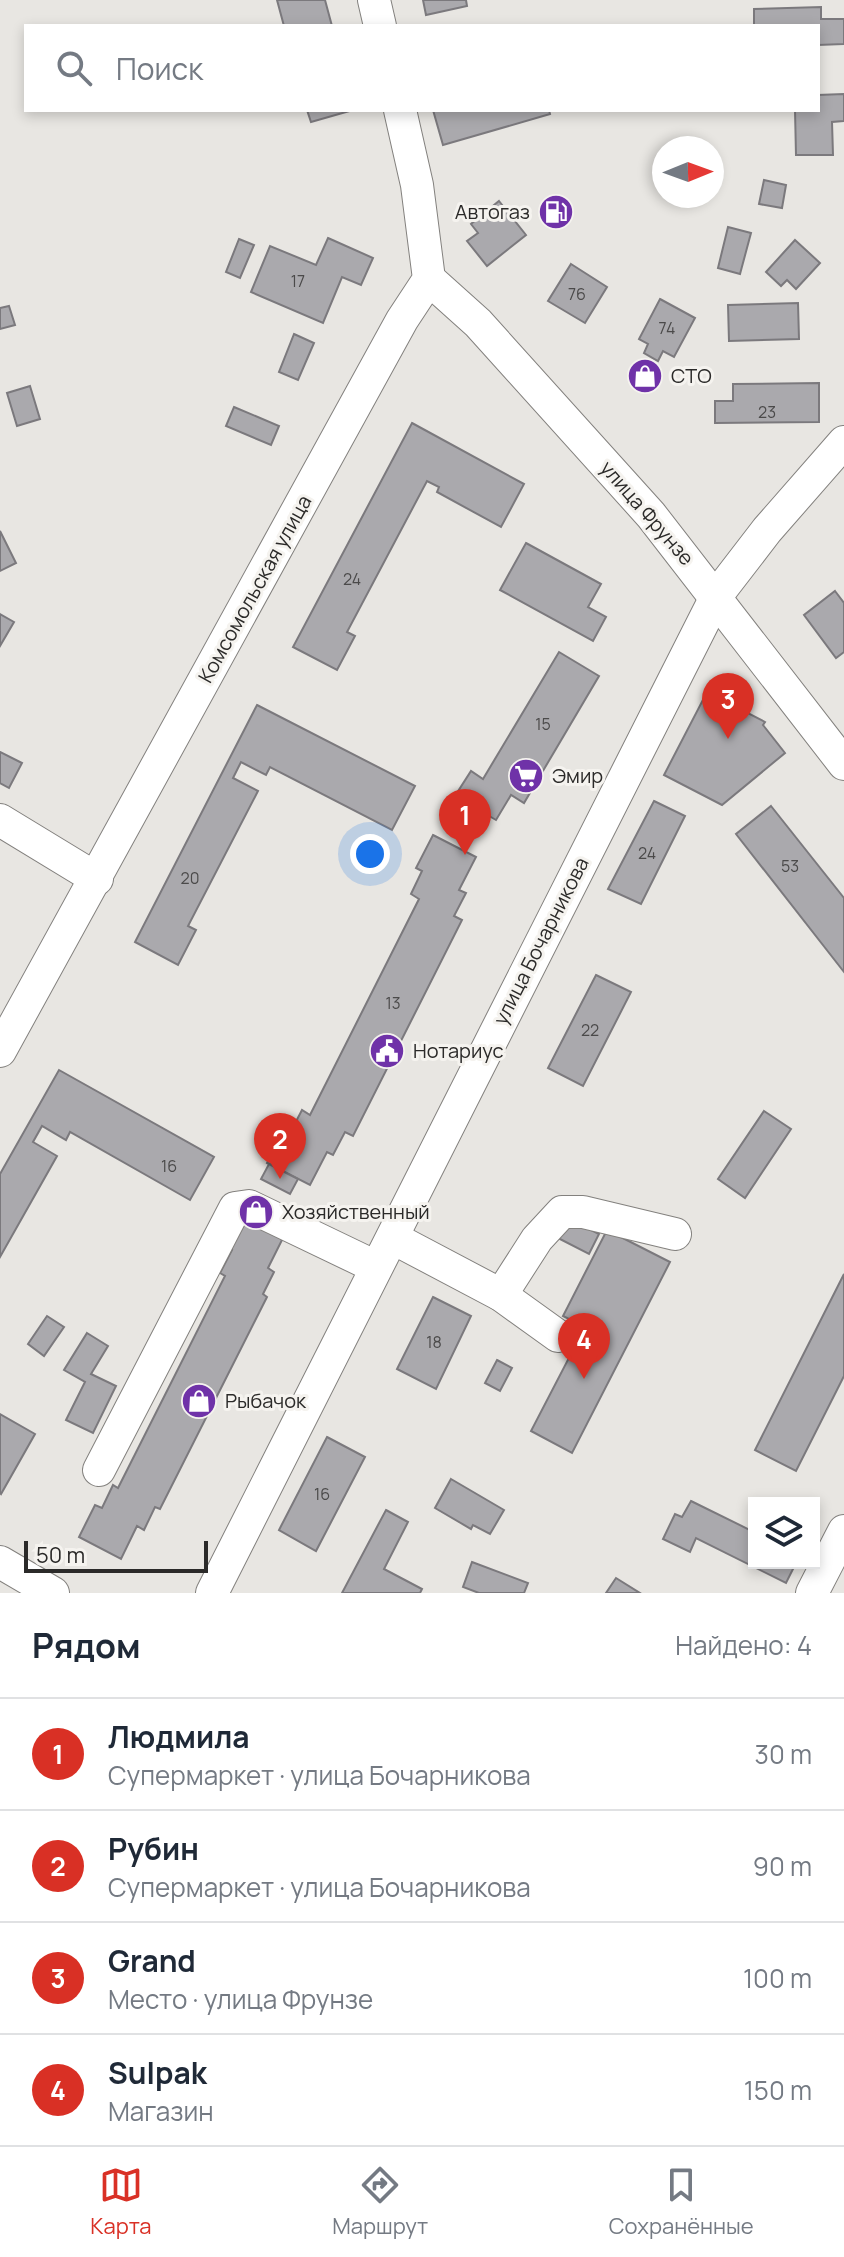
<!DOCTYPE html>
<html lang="ru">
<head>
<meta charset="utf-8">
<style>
	body { margin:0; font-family:Manrope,sans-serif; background:#f2f2f3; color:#1f2937 }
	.controls { position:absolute; right:24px; bottom:24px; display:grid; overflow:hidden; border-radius:0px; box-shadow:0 4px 12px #0003 }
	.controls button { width:72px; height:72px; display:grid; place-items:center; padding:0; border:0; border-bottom:2px solid #e0e1e3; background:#fff; color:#1f2937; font:40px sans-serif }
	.compass { position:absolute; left:652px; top:136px; width:72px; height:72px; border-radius:50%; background:#fff; box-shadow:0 4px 12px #0003; rotate:89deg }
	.scale { position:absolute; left:24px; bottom:20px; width:184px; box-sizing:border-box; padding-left:8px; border:4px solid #2b2a29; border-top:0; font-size:22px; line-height:28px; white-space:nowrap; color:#2b2a29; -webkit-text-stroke:6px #f5f3ef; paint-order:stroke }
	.you { position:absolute; left:370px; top:854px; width:28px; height:28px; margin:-20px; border:6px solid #fff; border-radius:50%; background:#1a73e8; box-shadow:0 0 0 12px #1a73e833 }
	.badge { display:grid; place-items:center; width:52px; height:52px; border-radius:50%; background:#d93025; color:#fff; font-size:26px; font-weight:700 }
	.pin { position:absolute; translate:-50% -66px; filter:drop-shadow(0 2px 4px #0008) }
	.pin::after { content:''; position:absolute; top:42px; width:28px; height:24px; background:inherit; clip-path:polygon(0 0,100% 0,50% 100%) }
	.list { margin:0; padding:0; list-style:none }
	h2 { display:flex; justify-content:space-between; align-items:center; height:104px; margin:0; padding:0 32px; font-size:34px }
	h2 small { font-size:26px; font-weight:400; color:#747a83 }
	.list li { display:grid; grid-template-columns:52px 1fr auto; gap:24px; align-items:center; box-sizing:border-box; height:112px; padding:0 32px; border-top:2px solid #e0e1e3 }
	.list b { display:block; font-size:30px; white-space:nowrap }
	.list p { margin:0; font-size:26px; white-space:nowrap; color:#747a83 }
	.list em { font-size:26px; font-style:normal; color:#747a83 }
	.icon { flex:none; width:44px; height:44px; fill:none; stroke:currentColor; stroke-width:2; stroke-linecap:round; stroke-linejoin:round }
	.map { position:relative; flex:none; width:844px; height:1593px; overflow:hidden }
	.search { position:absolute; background:#fff; box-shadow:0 4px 12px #0003; left:24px; right:24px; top:24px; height:88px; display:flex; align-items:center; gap:20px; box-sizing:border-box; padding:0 28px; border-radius:0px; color:#747a83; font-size:30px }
	.sheet { height:552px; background:#fff }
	nav { display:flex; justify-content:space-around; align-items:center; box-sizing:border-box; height:112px; border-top:2px solid #e0e1e3; background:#fff; font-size:22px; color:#747a83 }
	nav a { display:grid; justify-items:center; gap:4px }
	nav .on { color:#d93025 }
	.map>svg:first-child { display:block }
	.building { fill:#aaa9ad; stroke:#7b797d; stroke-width:2 }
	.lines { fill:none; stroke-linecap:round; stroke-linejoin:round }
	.minor-casing { stroke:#83817e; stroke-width:34 }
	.minor { stroke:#fff; stroke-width:32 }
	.labels { text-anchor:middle; stroke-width:6; stroke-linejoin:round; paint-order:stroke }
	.number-label { font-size:16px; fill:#4b4a4a }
	.poi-label { font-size:20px; fill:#2b2a29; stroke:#f5f3ef; text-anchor:start }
	.street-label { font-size:20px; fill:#2b2a29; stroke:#f5f3ef }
</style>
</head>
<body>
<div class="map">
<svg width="844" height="1593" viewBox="0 0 844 1593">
	<rect width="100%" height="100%" fill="#e8e6e2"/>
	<g class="building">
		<polygon points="277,0 325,0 332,26 284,26"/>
		<polygon points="423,0 466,0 467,6 426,15"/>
		<polygon points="821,7 821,19 844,19 844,44 818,45 818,26 754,26 754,9"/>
		<polygon points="844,94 844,121 832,122 833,155 796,155 795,110 818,110 818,95"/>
		<polygon points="307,110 353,110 311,122"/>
		<polygon points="433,110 549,110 550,114 443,145"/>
		<polygon points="764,180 786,185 782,208 759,204"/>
		<polygon points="499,201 526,235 487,266 467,241 478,233 471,224"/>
		<polygon points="728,227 751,233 740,274 718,268"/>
		<polygon points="328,238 373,258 361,285 342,277 323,323 251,292 270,246 316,265"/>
		<polygon points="239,239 254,245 240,278 226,272"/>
		<polygon points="795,240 820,263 796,289 787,280 781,286 766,272"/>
		<polygon points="571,264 607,287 585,323 548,301"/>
		<polygon points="660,299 695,318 674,357 663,351 658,361 644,353 648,344 639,339"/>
		<polygon points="798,303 799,339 729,341 728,305"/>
		<polygon points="9,306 15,325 0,329 0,308"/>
		<polygon points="294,334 314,343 298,380 279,372"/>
		<polygon points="819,383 819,422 715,423 715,401 733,401 733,384"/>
		<polygon points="30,386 40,419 17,426 7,393"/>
		<polygon points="234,407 279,426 271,445 226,426"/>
		<polygon points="412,423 524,484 501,527 437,492 439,487 427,481 347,632 355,636 337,670 293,647"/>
		<polygon points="0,531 16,563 0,571"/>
		<polygon points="526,543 601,584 588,607 606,617 593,641 500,590"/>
		<polygon points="835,591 844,603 844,652 836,658 804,615"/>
		<polygon points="0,614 14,622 0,646"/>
		<polygon points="559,652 599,676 524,803 511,795 496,820 455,796 471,771 483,779"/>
		<polygon points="707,692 765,722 763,725 785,753 722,805 664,775"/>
		<polygon points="257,705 415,786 392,830 270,767 266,775 241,762 233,778 258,791 188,926 196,930 178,965 135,942"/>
		<polygon points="0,752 22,763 9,788 0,783"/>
		<polygon points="654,801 685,816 641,904 608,889"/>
		<polygon points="771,806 844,898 844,972 736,834"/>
		<polygon points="433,835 476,857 459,890 466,893 454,916 462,920 353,1136 345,1132 333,1155 327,1152 310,1185 267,1163 283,1130 290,1133 302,1110 310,1115 419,899 411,894 422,871 416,868"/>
		<polygon points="596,975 631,992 583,1086 548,1068"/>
		<polygon points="59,1070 214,1157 190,1200 70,1132 66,1140 42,1126 33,1142 57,1156 0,1257 0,1174"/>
		<polygon points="764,1111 791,1129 745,1198 718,1179"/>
		<polygon points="269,1164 298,1179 290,1194 261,1179"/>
		<polygon points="242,1214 284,1236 268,1268 274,1272 263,1294 267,1297 160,1509 155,1507 144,1530 137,1526 121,1559 79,1537 95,1505 102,1508 113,1485 118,1488 225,1276 220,1273 232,1250 226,1247"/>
		<polygon points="566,1217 599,1234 589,1254 556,1237"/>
		<polygon points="607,1230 670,1262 572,1453 531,1431 585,1327 563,1316"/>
		<polygon points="844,1274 844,1376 796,1471 755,1450"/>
		<polygon points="433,1297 471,1316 436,1389 397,1369"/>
		<polygon points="47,1316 64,1327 44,1356 28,1344"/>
		<polygon points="87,1333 108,1346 91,1374 116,1386 93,1433 66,1420 85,1382 64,1370"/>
		<polygon points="497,1360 512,1368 500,1391 485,1383"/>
		<polygon points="0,1414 35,1434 1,1494 0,1493"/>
		<polygon points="327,1437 365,1457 316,1551 279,1530"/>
		<polygon points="451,1479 504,1510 490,1534 473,1525 471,1529 435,1508"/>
		<polygon points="691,1501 754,1532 754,1563 796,1563 786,1583 696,1538 690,1552 663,1539 675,1514 682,1517"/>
		<polygon points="386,1510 408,1522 384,1569 422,1589 420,1593 342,1593"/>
		<polygon points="472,1562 528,1583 524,1593 479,1593 463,1587"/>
		<polygon points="616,1578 640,1593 606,1593"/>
	</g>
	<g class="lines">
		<g class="minor-casing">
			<g id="minor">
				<polyline points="374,0 380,26"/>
				<polyline points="429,279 478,323 651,515 844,764"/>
				<polyline points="0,820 97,879"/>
				<polyline points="0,1051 402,320 429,279 417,185 400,110"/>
				<polyline points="393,1238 501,1295 558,1336"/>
				<polyline points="501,1295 537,1239 562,1212 583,1212 675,1234"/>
				<polyline points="99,1470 235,1208 249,1206 376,1267"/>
				<polyline points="0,1562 53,1593"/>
				<polyline points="212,1593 717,595 767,530 844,442"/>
				<polyline points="812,1593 844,1531"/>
			</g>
		</g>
		<use href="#minor" class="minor"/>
	</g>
	<defs>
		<g id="fuel-disc" transform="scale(1.8)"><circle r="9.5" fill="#6f32a8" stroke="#f5f3ef"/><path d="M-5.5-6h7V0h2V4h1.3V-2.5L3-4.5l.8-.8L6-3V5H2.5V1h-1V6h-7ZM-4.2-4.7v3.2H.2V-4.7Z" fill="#fff"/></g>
		<g id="shop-disc" transform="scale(1.8)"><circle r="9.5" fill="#6f32a8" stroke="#f5f3ef"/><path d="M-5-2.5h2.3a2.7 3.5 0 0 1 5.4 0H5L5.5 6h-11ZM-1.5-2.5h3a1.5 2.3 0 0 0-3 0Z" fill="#fff"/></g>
		<g id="supermarket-disc" transform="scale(1.8)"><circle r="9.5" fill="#6f32a8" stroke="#f5f3ef"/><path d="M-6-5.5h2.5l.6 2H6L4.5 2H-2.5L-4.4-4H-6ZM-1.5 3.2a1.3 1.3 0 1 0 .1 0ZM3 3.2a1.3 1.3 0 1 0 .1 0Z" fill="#fff"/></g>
		<g id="civic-disc" transform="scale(1.8)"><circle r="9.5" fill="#6f32a8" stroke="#f5f3ef"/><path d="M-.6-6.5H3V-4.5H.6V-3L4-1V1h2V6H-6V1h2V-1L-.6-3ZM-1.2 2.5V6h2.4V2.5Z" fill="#fff"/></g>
	</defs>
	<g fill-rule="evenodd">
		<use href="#fuel-disc" x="556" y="212"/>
		<use href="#shop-disc" x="645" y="376"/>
		<use href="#supermarket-disc" x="526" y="776"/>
		<use href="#civic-disc" x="387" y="1051"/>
		<use href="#shop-disc" x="256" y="1212"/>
		<use href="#shop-disc" x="199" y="1401"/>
	</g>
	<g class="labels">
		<g class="number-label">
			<text x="298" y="287">17</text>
			<text x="577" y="300">76</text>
			<text x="667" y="334">74</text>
			<text x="767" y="418">23</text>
			<text x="352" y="585">24</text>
			<text x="543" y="730">15</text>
			<text x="647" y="859">24</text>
			<text x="790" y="872">53</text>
			<text x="190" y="884">20</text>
			<text x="393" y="1009">13</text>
			<text x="590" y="1036">22</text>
			<text x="169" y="1172">16</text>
			<text x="434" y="1348">18</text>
			<text x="322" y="1500">16</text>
		</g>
		<g class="poi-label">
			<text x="530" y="219" text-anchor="end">Автогаз</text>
			<text x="671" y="383">СТО</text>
			<text x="552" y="783">Эмир</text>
			<text x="413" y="1058">Нотариус</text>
			<text x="282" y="1219">Хозяйственный</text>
			<text x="225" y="1408">Рыбачок</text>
		</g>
		<g class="street-label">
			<text transform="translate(647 513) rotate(49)" y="7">улица Фрунзе</text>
			<text transform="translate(255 589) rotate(-61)" y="7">Комсомольская улица</text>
			<text transform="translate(541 941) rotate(-63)" y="7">улица Бочарникова</text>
		</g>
	</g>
</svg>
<div class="controls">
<button><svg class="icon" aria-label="layers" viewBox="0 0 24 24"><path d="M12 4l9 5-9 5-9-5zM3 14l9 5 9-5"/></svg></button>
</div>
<svg class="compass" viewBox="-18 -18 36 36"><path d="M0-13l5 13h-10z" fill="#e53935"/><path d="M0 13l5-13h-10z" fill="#747a83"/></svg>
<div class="scale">50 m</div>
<div class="you"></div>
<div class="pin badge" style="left:465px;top:855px">1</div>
<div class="pin badge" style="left:280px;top:1179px">2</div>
<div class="pin badge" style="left:728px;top:739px">3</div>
<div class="pin badge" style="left:584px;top:1379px">4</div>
<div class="search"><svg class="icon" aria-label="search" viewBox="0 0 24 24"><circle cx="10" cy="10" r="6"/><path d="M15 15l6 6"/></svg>Поиск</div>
</div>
<section class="sheet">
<h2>Рядом<small>Найдено: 4</small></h2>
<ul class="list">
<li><span class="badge">1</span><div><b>Людмила</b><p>Супермаркет · улица Бочарникова</p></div><em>30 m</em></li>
<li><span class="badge">2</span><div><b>Рубин</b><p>Супермаркет · улица Бочарникова</p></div><em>90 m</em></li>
<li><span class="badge">3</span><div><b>Grand</b><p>Место · улица Фрунзе</p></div><em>100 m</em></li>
<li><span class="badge">4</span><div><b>Sulpak</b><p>Магазин</p></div><em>150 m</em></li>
</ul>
</section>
<nav>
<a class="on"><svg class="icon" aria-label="map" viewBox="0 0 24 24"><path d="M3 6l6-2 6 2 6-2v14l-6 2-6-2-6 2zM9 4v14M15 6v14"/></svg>Карта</a>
<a><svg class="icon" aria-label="directions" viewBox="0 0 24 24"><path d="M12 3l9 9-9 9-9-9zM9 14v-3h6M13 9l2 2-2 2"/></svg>Маршрут</a>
<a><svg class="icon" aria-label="saved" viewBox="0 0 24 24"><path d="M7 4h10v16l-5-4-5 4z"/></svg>Сохранённые</a>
</nav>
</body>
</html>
